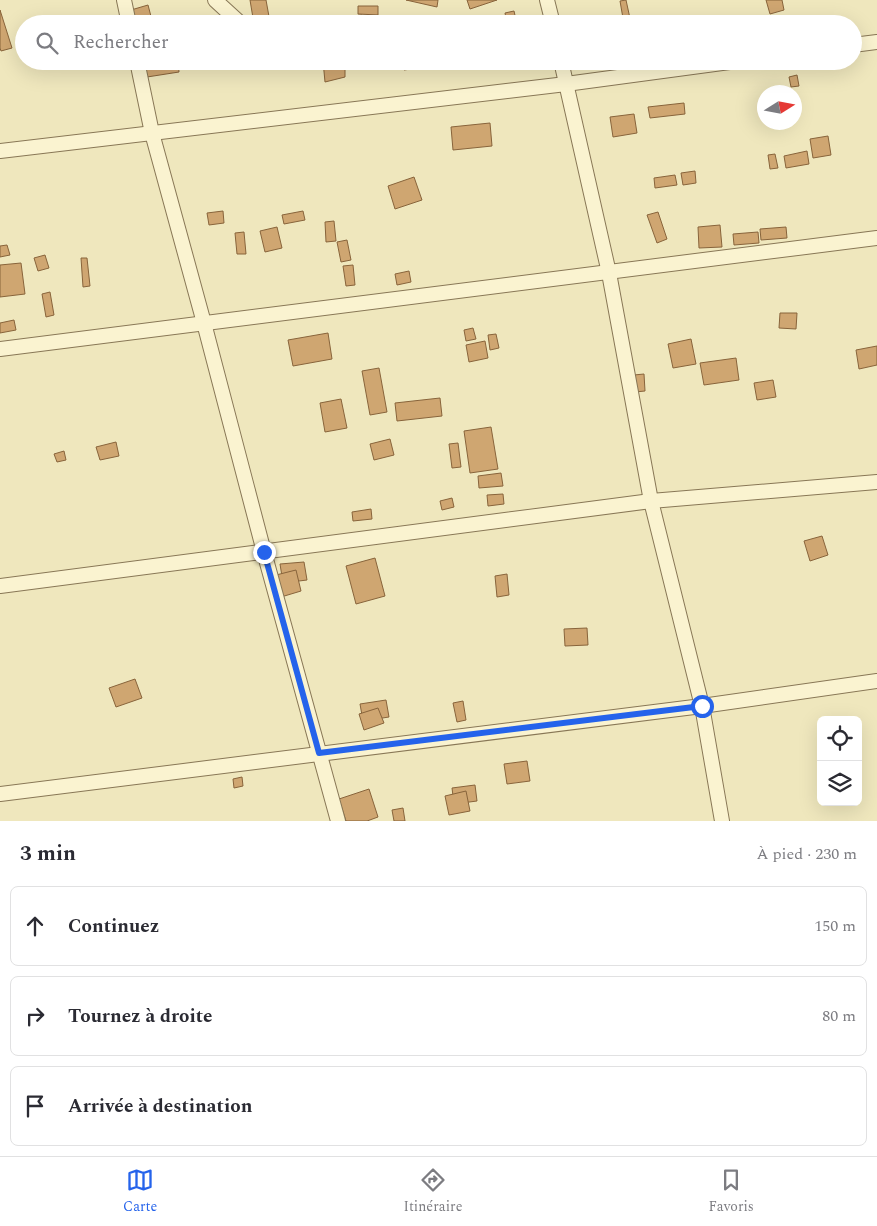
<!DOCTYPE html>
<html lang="fr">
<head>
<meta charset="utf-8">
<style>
	body { margin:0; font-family:Spectral,serif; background:#f2f2f3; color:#2b2b33 }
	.controls { position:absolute; right:15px; bottom:15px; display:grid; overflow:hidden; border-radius:8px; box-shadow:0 5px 20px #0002 }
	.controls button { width:45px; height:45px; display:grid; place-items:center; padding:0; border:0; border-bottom:1px solid #e1e1e2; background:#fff; color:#2b2b33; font:25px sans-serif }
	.compass { position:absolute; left:757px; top:85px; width:45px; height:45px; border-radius:50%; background:#fff; box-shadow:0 5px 20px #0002; rotate:79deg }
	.stop { position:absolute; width:15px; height:15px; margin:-11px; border:4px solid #2563eb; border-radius:50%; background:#fff }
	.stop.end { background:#2563eb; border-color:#fff; box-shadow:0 1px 5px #0008 }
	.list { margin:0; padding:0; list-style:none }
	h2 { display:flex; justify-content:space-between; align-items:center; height:65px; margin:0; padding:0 20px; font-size:21px }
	h2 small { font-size:16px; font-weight:400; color:#7c7c81 }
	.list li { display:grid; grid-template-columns:32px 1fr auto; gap:15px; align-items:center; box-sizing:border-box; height:80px; margin:0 10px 10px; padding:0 10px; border:1px solid #e1e1e2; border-radius:8px }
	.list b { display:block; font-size:19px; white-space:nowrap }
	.list em { font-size:16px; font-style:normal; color:#7c7c81 }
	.icon { flex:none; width:28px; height:28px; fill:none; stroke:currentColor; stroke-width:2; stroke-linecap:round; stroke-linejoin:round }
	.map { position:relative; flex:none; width:877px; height:821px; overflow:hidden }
	.search { position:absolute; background:#fff; box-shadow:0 5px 20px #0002; left:15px; right:15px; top:15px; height:55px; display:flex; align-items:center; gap:12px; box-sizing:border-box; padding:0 18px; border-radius:28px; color:#7c7c81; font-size:19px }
	.sheet { height:335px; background:#fff }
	nav { display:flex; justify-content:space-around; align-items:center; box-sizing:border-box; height:70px; border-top:1px solid #e1e1e2; background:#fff; font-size:14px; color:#7c7c81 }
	nav a { display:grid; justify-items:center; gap:2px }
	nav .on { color:#2563eb }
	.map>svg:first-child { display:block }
	.building { fill:#cfa671; stroke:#88643b }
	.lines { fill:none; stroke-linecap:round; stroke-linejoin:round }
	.street-casing { stroke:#887756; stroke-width:16 }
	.street { stroke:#faf3d0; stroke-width:14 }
	.route { stroke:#2563eb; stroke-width:6 }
</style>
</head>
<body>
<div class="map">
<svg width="877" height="821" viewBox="0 0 877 821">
	<rect width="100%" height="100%" fill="#efe7bd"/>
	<g class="building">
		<polygon points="250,0 266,0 270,22 254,24"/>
		<polygon points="406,0 438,0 437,7"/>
		<polygon points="467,0 497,0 470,9"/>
		<polygon points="626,0 631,23 624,24 620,1"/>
		<polygon points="766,0 782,0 784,10 770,14"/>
		<polygon points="148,5 153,24 134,24 131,10"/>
		<polygon points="358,6 378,6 378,15 358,14"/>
		<polygon points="0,10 12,48 1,51 0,48"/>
		<polygon points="514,11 517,24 507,24 505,13"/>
		<polygon points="362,15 363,24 342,24 341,17"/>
		<polygon points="145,61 178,61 179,72 147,77"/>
		<polygon points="323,61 345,61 345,77 325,82"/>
		<polygon points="403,61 423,61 424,67 404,70"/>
		<polygon points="797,75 799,86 791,87 789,77"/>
		<polygon points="684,103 685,114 650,118 648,107"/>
		<polygon points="634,114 637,133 613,137 610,117"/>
		<polygon points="490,123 492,146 453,150 451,127"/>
		<polygon points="828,136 831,155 813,158 810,139"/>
		<polygon points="807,151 809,164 786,168 784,156"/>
		<polygon points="775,154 778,168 770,169 768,155"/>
		<polygon points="695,171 696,183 683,185 681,173"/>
		<polygon points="675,175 677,185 655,188 654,178"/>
		<polygon points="414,177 422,200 395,209 388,186"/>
		<polygon points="223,211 224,223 209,225 207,213"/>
		<polygon points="303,211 305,220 284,224 282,215"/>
		<polygon points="658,212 667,239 657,243 647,215"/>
		<polygon points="334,221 336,241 326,242 325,222"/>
		<polygon points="720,225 722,247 699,248 698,227"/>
		<polygon points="277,227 282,248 265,252 260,231"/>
		<polygon points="786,227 787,238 761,240 760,229"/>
		<polygon points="244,232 246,254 237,254 235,233"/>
		<polygon points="758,232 759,243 734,245 733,234"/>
		<polygon points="347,240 351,260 341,262 337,242"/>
		<polygon points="7,245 10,255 0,257 0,246"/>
		<polygon points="45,255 49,268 38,271 34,258"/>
		<polygon points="81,258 87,258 90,286 83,287"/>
		<polygon points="21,263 25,294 0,297 0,265"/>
		<polygon points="353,265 355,285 346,286 343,266"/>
		<polygon points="409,271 411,282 397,285 395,274"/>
		<polygon points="50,292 54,315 46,317 42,294"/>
		<polygon points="780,313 797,313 796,329 779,328"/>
		<polygon points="14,320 16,330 0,333 0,323"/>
		<polygon points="473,328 476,339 466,341 464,330"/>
		<polygon points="328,333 332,359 293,366 288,340"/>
		<polygon points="496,334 499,348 490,350 488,335"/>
		<polygon points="691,339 696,364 673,368 668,344"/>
		<polygon points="485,341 488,358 469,362 466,345"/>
		<polygon points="877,346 877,365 859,369 856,350"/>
		<polygon points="736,358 739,380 704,385 700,363"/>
		<polygon points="379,368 387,412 370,415 362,371"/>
		<polygon points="644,374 645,391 635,392 634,375"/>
		<polygon points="773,380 776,397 757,400 754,383"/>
		<polygon points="440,398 442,416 397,421 395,403"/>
		<polygon points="341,399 347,428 325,432 320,403"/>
		<polygon points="491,427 498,469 470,473 464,431"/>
		<polygon points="390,439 394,455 374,460 370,444"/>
		<polygon points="116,442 119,456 100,460 96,447"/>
		<polygon points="458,443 461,467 452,468 449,444"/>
		<polygon points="64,451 66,460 57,462 54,454"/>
		<polygon points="501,473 503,486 479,488 478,476"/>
		<polygon points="503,494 504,504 488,506 487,495"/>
		<polygon points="452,498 454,507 442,510 440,501"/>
		<polygon points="371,509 372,519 353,521 352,512"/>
		<polygon points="822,536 828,555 810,561 804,541"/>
		<polygon points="375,558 385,596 356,604 346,566"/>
		<polygon points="304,562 307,580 283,583 280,564"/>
		<polygon points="296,570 301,591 281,597 276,575"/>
		<polygon points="507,574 509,595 497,597 495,576"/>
		<polygon points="587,628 588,645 565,646 564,629"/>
		<polygon points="135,679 142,698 116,707 109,688"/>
		<polygon points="386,700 389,717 363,721 360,704"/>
		<polygon points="463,701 466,720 457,722 453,703"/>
		<polygon points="378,708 384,723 364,730 359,714"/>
		<polygon points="527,761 530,781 507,784 504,764"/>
		<polygon points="242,777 243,786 234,788 233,779"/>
		<polygon points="475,785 477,801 454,804 452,788"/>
		<polygon points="369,789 378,817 367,821 346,821 339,799"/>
		<polygon points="466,791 470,811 449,815 445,796"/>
		<polygon points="403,808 405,821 394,821 392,810"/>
	</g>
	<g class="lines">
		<g class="street-casing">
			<g id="street">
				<polyline points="124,0 129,24"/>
				<polyline points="215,0 240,23"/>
				<polyline points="547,0 553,24"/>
				<polyline points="853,45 877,42"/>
				<polyline points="137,61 152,133 204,323 264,552 338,821"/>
				<polyline points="561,61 609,273 651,501 702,706 722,821"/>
				<polyline points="0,151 566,84 737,61"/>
				<polyline points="0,349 877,238"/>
				<polyline points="0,586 651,501 877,482"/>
				<polyline points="0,794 702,706 877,681"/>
			</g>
		</g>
		<use href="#street" class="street"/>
	</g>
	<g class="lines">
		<polyline class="route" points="264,552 319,753 702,706"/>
	</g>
</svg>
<div class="controls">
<button><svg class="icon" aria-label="locate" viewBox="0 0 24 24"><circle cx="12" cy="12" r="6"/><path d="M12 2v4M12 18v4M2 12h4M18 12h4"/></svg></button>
<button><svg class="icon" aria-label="layers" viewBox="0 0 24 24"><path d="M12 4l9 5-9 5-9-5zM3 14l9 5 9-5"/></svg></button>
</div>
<svg class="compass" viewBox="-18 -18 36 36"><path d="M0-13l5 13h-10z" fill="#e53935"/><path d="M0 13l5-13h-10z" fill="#7c7c81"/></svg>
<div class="stop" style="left:702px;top:706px"></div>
<div class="stop end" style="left:264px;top:552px"></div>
<div class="search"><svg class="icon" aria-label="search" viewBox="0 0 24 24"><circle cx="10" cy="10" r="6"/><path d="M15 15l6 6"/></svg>Rechercher</div>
</div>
<section class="sheet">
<h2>3 min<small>À pied · 230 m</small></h2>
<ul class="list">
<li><svg class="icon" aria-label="ahead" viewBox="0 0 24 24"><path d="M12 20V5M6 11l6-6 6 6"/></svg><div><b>Continuez</b></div><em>150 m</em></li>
<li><svg class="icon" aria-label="right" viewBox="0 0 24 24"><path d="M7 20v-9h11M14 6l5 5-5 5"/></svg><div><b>Tournez à droite</b></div><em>80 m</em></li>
<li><svg class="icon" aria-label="arrive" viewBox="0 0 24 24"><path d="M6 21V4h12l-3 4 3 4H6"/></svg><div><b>Arrivée à destination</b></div></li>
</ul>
</section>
<nav>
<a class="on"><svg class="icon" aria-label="map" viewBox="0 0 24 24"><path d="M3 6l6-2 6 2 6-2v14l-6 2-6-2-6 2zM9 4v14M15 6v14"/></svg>Carte</a>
<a><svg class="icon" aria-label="directions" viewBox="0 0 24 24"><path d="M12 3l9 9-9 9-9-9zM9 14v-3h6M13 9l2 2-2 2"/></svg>Itinéraire</a>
<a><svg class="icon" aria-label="saved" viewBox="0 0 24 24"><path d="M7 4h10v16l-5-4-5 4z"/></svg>Favoris</a>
</nav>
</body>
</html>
